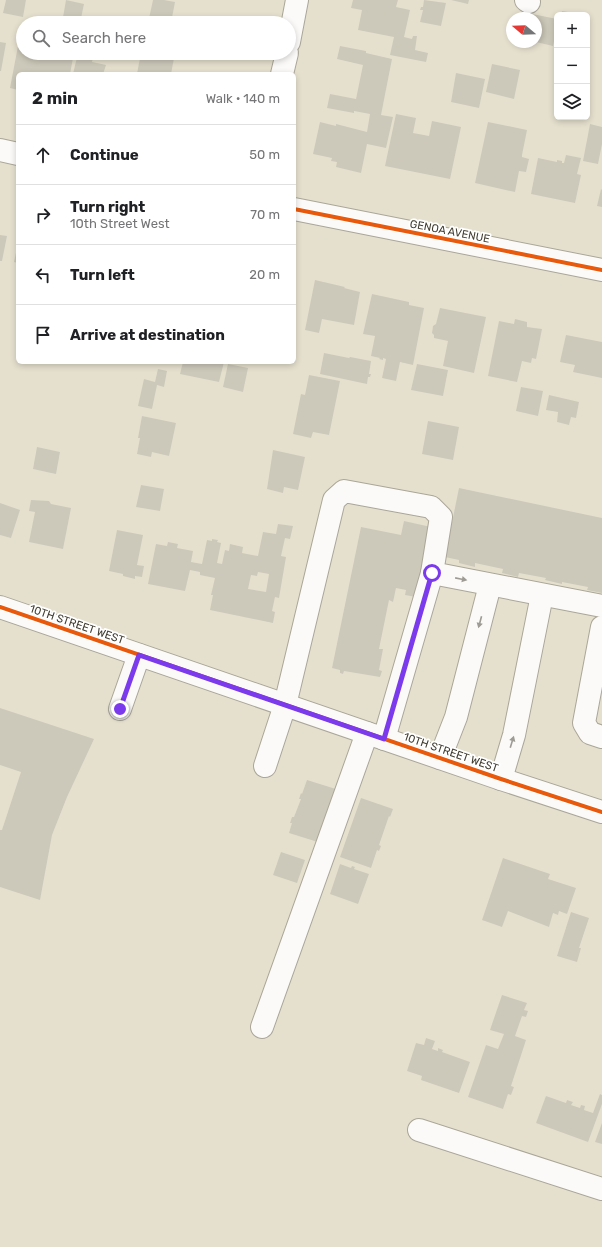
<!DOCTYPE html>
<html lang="en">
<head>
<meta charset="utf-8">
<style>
	body { margin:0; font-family:Rubik,sans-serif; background:#f6f6f6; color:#202124 }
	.controls { position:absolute; right:12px; top:12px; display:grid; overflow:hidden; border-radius:6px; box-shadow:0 2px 6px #0003 }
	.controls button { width:36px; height:36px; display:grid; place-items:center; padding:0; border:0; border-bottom:1px solid #e0e0e0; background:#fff; color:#202124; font:20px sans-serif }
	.compass { position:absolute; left:506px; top:12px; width:36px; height:36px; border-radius:50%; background:#fff; box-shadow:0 2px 6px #0003; rotate:289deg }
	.stop { position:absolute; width:12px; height:12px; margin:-9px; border:3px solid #7c3aed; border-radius:50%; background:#fff }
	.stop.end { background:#7c3aed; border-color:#fff; box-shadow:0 1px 4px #0008 }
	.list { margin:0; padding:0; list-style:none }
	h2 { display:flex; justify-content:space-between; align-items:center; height:52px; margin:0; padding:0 16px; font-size:17px }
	h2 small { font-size:13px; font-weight:400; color:#757577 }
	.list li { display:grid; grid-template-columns:26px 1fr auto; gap:12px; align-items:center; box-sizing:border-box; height:60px; padding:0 16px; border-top:1px solid #e0e0e0 }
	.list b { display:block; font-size:15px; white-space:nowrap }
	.list p { margin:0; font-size:13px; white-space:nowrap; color:#757577 }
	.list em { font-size:13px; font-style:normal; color:#757577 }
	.icon { flex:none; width:22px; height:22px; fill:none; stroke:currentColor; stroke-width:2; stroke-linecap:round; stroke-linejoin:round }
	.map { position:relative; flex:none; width:602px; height:1247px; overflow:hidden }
	.search { position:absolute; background:#fff; box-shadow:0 2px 6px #0003; left:16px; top:16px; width:280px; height:44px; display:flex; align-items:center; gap:10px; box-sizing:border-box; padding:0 14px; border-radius:22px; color:#757577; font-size:15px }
	.panel { position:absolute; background:#fff; box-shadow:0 2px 6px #0003; left:16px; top:72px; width:280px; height:292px; border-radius:6px }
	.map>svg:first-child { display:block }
	.building { fill:#cdc9ba; fill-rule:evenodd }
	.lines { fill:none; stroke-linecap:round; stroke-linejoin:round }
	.minor-casing { stroke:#aaa698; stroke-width:24 }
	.major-casing { stroke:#aaa698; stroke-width:24 }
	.minor { stroke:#fbfaf8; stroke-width:22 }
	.major { stroke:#fbfaf8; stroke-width:22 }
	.cycleway-casing { stroke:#fff; stroke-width:6 }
	.cycleway { stroke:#e8590c; stroke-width:4 }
	.oneway { fill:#9e9b94 }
	.route { stroke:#7c3aed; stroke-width:5 }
	.labels { text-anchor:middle; stroke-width:3.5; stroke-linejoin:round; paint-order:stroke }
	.street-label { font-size:11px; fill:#403c2f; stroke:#fff }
</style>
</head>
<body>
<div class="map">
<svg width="602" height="1247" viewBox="0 0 602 1247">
	<rect width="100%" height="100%" fill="#e5e0ce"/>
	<g class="building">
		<polygon points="6,0 26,0 23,17 3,13"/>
		<polygon points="66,0 84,4 80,23 62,23"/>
		<polygon points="153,0 164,0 175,2 171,23 148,23"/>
		<polygon points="353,0 398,0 396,7 410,10 404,37 412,39 413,36 417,36 415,50 428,53 426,62 390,55 394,37 358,30 362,10 351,8"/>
		<polygon points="424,0 446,3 441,26 420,22 423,10 420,10 421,7 423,7"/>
		<polygon points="451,0 469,0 468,4"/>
		<polygon points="562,11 580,14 580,15 561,15"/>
		<polygon points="532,14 557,19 557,27 553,46 536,42 536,18 531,18"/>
		<polygon points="0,42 6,43 1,71 0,71"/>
		<polygon points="18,46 23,47 23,53 61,53 60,56 73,58 70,74 18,74 18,90 10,88"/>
		<polygon points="340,46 366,51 366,53 392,59 381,115 393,117 386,148 367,144 361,173 336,167 337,162 331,161 332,158 313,154 320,122 336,126 336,124 367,132 370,114 354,111 354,113 327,108 330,94 356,99 363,65 337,59"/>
		<polygon points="78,53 94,53 92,62 106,65 103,74 73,74"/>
		<polygon points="141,53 175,53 171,74 137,74"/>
		<polygon points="492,64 520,70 514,99 486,92"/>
		<polygon points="456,73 485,79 479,108 451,102"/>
		<polygon points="396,114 416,118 413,133 429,136 432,121 461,127 450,179 385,166"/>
		<polygon points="488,122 527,130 522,155 522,157 529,159 526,172 519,171 515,192 475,183"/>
		<polygon points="590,124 602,127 602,144 598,164 583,161"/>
		<polygon points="566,155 581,158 577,174 581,175 575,203 531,194 538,158 557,162 557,160 562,161 562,163 564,163"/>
		<polygon points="601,189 602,190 602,207 597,206"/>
		<polygon points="0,235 7,236 2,261 0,261"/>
		<polygon points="17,248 18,248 18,263 14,262"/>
		<polygon points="315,280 345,287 344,288 360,292 354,325 322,319 319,333 305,330"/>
		<polygon points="372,294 409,302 409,305 424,308 413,365 400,362 396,381 382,378 386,359 383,358 383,360 379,359 380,358 371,356 375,336 363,334"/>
		<polygon points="440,308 486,317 474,373 443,366 448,341 434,338 434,335 432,333 433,326 436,324"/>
		<polygon points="515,319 527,322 527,327 542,329 536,359 532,358 531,363 522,361 517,382 488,376 499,321 514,324"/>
		<polygon points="566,335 602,342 602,378 573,372 575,365 560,362"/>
		<polygon points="324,353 349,358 350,357 371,361 369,374 371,374 370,377 368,377 367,384 320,374"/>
		<polygon points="183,362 224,362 219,382 180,374"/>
		<polygon points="228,364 248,368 243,392 223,387"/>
		<polygon points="417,364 448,370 443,396 411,390"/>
		<polygon points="158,369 167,371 164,387 157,385 152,409 138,406 144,379 155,382"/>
		<polygon points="309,375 340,381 329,435 313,432 311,438 293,434 301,394 305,395"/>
		<polygon points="521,387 543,391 538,416 516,411"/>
		<polygon points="549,395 579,402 576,418 571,417 569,425 557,422 558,412 546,410"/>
		<polygon points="142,416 176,423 169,456 152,452 151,457 137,454 140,438 138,438"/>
		<polygon points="428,421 459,427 453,460 422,454"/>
		<polygon points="37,447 60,452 56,474 33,469"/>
		<polygon points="273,450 305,457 298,490 284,487 283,493 267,489"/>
		<polygon points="141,485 164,489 160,511 136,507"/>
		<polygon points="459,488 602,518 602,593 587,590 588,587 562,582 562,584 545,580 546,578 519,573 518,577 502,573 503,569 475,563 475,567 459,563 459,560 445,557"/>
		<polygon points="31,500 49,501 51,504 71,508 63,549 29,542 35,512 29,511"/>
		<polygon points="0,503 20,510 11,538 0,535"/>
		<polygon points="404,521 431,527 416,597 405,595 406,590 396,588 393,602 389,600 379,649 383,649 379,670 382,671 380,677 344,671 343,674 340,673 340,670 332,668 361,527 401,535"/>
		<path d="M278 524 293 526 290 539 285 538 281 556 286 557 279 598 275 597 272 611 275 612 273 623 210 610 213 595H211L215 578 200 575V572L190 570 185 591 148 584 156 544 167 546 168 542 178 544 177 548 193 551 191 562 202 564 207 540 212 541V539L218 540 217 542 221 543 217 563 222 564 225 550 229 551 230 544 243 547 242 553 258 556 263 532 276 534ZM258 572 269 574 266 592 248 589 251 575 257 576Z"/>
		<polygon points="117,530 143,535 137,565 144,566 142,577 135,576 135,579 123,576 123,574 109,571"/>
		<polygon points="0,708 94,739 67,797 52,835 40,900 0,887 0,830 2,830 21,772 0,765"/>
		<polygon points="307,780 339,790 321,843 289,833 292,823 290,823 292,817 294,817 301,799 299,799 301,793 302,794"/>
		<polygon points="361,798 393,809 390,817 389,816 379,845 381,846 379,851 377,850 371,868 340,857"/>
		<polygon points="281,852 305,860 297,883 273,875"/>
		<polygon points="503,858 550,874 548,879 576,888 567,914 559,911 558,915 553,913 549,927 508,911 502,927 482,920"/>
		<polygon points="340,864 351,868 352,866 355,867 354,869 369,874 358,904 330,894"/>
		<polygon points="571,912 589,918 579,948 581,948 577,962 557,956"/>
		<polygon points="502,995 527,1003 524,1010 528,1011 526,1017 522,1016 515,1036 526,1040 511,1086 514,1087 511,1095 508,1094 503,1109 468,1097 486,1045 498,1049 504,1034 490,1030"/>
		<polygon points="426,1038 435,1041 432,1049 438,1051 438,1048 443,1050 442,1052 470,1062 459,1093 421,1080 422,1076 407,1071 416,1043 424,1045"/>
		<polygon points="600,1094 602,1095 602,1104 588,1142 536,1123 546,1096 566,1103 567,1100 573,1102 571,1105 580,1108 581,1105 585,1106 584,1110 593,1113"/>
		<polygon points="602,1123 602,1144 595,1142"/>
	</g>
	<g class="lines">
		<g class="minor-casing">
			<g id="minor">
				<polyline points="526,0 529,2"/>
				<polyline points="289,42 297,0"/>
				<polyline points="282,74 287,53"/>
				<polyline points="0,150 18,154"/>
				<polyline points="294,209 602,270"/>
				<polyline points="432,573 602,606"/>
				<polyline points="602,627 584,723 590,733 602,737"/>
				<polyline points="120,709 139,655"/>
				<polyline points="440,758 456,717 490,585"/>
				<polyline points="265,766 285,705 334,500 344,491 431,507 441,517 432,573 384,739"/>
				<polyline points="501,779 514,735 542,595"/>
				<polyline points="262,1027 367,733"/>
				<polyline points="419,1130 602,1189"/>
			</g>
		</g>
		<g class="major-casing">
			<polyline id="major" points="0,607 501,779 602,812"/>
		</g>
		<use href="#minor" class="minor"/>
		<use href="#major" class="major"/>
		<g class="cycleway-casing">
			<g id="cycleway">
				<polyline points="294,209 602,270"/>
				<polyline points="0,607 501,779 602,812"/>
			</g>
		</g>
		<use href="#cycleway" class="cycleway"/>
	</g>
	<defs><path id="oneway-solid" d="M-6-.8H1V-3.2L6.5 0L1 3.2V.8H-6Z"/></defs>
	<g class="oneway">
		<use href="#oneway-solid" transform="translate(461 579) rotate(11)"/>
		<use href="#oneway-solid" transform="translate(480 622) rotate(105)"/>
		<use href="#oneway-solid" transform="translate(512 742) rotate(-73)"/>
	</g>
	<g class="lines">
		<polyline class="route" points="120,709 139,655 384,739 432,573"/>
	</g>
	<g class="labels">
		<g class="street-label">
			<text transform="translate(450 231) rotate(11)" y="4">GENOA AVENUE</text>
			<text transform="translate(77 624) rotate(19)" y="4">10TH STREET WEST</text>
			<text transform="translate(451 752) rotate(19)" y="4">10TH STREET WEST</text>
		</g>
	</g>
</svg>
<div class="controls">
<button>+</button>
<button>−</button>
<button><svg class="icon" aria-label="layers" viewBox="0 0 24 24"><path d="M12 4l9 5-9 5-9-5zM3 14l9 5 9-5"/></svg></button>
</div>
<svg class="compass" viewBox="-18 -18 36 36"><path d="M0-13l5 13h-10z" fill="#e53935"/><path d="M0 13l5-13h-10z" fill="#757577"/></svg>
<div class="stop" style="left:432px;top:573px"></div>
<div class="stop end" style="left:120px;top:709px"></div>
<div class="search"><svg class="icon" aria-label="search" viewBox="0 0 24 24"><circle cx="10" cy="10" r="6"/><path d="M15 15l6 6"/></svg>Search here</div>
<section class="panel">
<h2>2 min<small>Walk · 140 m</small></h2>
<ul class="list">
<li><svg class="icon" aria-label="ahead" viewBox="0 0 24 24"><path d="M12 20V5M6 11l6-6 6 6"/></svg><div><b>Continue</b></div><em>50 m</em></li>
<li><svg class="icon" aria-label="right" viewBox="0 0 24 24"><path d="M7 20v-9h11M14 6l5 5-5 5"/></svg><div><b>Turn right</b><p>10th Street West</p></div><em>70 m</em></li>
<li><svg class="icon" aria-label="left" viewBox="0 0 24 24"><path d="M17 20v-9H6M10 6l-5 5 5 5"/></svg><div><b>Turn left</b></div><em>20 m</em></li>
<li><svg class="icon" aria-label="arrive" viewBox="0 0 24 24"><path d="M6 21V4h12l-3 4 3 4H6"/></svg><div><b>Arrive at destination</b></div></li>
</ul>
</section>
</div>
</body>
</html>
